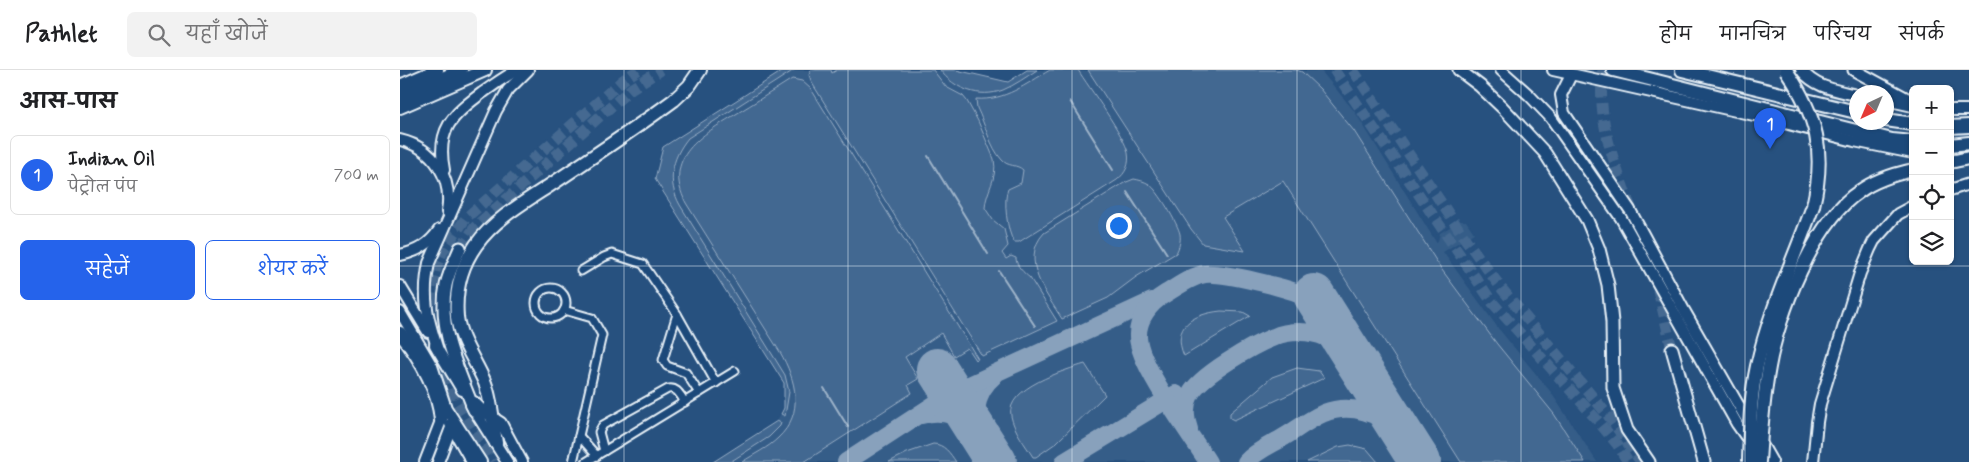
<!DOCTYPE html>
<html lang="hi">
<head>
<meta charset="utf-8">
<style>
	body { margin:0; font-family:Mynerve,"Playpen Sans Deva",sans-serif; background:#f2f2f2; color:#202124 }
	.controls { position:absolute; right:15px; top:15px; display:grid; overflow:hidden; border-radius:8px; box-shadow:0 1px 4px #0004 }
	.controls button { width:45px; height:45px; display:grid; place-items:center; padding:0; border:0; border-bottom:1px solid #e0e0e0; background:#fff; color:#202124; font:25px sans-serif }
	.compass { position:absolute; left:1449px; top:15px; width:45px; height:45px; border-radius:50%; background:#fff; box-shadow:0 1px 4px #0004; rotate:224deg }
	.you { position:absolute; left:718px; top:155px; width:18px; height:18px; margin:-12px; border:4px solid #fff; border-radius:50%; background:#1a73e8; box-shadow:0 0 0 8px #1a73e833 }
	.badge { display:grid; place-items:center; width:32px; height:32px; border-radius:50%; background:#2563eb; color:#fff; font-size:16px; font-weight:700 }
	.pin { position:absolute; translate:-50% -41px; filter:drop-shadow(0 1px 2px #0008) }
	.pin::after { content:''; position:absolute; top:26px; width:18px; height:15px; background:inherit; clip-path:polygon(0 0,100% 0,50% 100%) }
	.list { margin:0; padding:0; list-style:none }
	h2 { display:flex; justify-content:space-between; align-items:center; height:65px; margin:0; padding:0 20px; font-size:21px }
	h2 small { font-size:16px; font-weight:400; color:#757577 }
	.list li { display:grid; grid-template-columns:32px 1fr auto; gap:15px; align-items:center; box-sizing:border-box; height:80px; margin:0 10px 10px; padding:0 10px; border:1px solid #e0e0e0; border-radius:8px }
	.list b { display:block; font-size:19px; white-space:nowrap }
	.list p { margin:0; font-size:16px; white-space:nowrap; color:#757577 }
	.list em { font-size:16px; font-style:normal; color:#757577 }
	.actions { display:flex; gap:10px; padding:15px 20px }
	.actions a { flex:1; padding:11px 0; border:1px solid #2563eb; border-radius:8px; text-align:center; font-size:18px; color:#2563eb }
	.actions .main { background:#2563eb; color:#fff }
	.icon { flex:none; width:28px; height:28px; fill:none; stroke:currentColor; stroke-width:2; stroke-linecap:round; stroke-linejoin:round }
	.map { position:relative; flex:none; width:1569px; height:392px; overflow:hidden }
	header { display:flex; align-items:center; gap:30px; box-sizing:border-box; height:70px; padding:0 25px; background:#fff; border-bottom:1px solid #e0e0e0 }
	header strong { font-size:24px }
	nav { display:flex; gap:28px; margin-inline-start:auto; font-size:18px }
	.search { width:350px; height:45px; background:#f2f2f2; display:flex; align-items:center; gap:12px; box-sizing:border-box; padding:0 18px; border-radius:8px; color:#757577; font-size:19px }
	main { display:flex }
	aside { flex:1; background:#fff }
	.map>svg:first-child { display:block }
	.built { fill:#355d88 }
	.green { fill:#436891; stroke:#96acc4 }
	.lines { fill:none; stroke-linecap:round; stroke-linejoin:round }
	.stream { stroke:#9db3c9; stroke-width:2 }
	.taxiway { stroke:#88a1bc; stroke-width:18 }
	.runway { stroke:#88a1bc; stroke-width:42 }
	.trunk-tunnel { stroke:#446991; stroke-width:11; stroke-dasharray:11 5.5; stroke-linecap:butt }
	.minor-casing { stroke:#e8f1f8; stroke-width:11 }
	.secondary-casing { stroke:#e8f1f8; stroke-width:14 }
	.trunk-casing { stroke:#e8f1f8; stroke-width:15 }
	.motorway-casing { stroke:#e8f1f8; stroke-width:16 }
	.minor { stroke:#1f4a7a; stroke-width:7 }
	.secondary { stroke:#1f4a7a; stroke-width:10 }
	.trunk { stroke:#1f4a7a; stroke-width:11 }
	.motorway { stroke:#1f4a7a; stroke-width:12 }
	.motorway-bridge-casing { stroke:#e8f1f8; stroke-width:16; stroke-linecap:butt }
	.motorway-bridge { stroke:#1f4a7a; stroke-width:12 }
	.grid { fill:none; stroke:#e8f1f8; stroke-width:1; stroke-opacity:0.55 }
</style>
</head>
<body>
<header>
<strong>Pathlet</strong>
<div class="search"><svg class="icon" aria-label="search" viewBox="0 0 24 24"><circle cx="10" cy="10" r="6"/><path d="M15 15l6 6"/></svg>यहाँ खोजें</div>
<nav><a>होम</a><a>मानचित्र</a><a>परिचय</a><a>संपर्क</a></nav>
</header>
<main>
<aside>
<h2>आस-पास<small></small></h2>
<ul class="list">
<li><span class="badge">1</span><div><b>Indian Oil</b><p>पेट्रोल पंप</p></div><em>700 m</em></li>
</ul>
<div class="actions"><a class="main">सहेजें</a><a>शेयर करें</a></div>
</aside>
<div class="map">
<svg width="1569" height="392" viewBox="0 0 1569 392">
	<rect width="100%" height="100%" fill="#27517f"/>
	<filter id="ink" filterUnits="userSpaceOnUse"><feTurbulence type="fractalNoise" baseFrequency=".02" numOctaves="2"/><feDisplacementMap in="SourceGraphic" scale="10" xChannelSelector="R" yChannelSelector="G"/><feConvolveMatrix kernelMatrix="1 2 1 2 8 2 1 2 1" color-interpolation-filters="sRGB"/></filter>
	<g filter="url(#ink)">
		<polygon class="built" points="384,0 556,0 608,12 627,0 921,1 955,42 1036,172 1038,171 1040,163 1060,151 1066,151 1074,163 1043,182 1098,258 1150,321 1197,392 313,392 376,352 384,338 384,313 255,109 263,77"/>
		<g class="green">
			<path d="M384 0H394L288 68C271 89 267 112 280 135L385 305 389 322 385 346 381 344 384 338V313L255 109 263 77Z"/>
			<path d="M411 0H431L432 3 437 0H533L546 17 563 26 567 31 578 51 594 89C598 110 586 120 585 138L593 150 604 159 608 176 602 183 606 189 611 186 616 188C616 196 624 203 630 208L657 251 582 286 412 13 409 5Z"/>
			<path d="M540 0H556L608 12 627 0H637C626 7 615 15 603 20 580 29 554 19 540 0Z"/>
			<path d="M650 0H678C688 16 726 68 728 83 730 94 726 103 717 110L619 172H614C607 162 603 129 608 119L621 113 623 100C617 94 608 97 602 90 590 77 585 54 577 38L576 29C605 31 626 14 650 0Z"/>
			<polygon points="688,0 897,0 902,2 920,19 954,61 1042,200 1097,274 1154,344 1185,392 1061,392 883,111 823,147 845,181 803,174 791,159"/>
			<path d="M392 9 402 11 411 19 578 289 575 290 567 278 554 286 541 263 505 287 518 309 508 315 512 323 404 392H342C354 384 368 378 378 368 405 343 396 310 380 282L286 133C262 87 302 65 336 44 354 33 373 21 392 9Z"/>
			<path d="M734 109C739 110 744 111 749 114 758 120 778 154 780 164 781 171 779 178 776 183L736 207 708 228 662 249C647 225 619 190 644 163L724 113Z"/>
			<path d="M821 241 843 242 850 246 784 286C771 256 793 244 821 241Z"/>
			<path d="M685 294 705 325 656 373 636 387H633C625 374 614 361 611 346 605 318 665 300 685 294Z"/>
			<polygon points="897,298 919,301 924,308 834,350 830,348 830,343 872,307"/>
			<polygon points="377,351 381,353 380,356 369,367 330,392 313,392"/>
			<path d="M533 374C544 374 550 383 556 392H489L507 383Z"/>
			<polygon points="950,375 967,379 978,392 907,392 938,377"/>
		</g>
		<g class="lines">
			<g class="stream">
				<polyline points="670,31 713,100"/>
				<polyline points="528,86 588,184"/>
				<polyline points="727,122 767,184"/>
				<polyline points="599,201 635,256"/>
				<polyline points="424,318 448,357"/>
			</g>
			<g class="taxiway">
				<path d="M521 345C545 338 562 347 578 363"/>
				<path d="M789 359C785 348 784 336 790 325 799 306 853 275 874 267 882 263 891 262 900 262 919 262 934 270 949 281"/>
				<path d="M581 369C573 345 574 323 594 306"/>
				<polyline points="446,392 552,323 752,231"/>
				<polyline points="664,392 776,324"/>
				<path d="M808 392C791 365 739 296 738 267 737 249 750 233 765 224 777 217 791 206 805 204 823 202 889 218 905 226 913 230 919 237 925 243"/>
				<path d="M846 392C857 380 871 375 884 367 897 359 910 349 924 343 952 332 980 344 1001 362"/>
			</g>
			<g class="runway">
				<polyline points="914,225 1020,392"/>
				<polyline points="537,299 596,392"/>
			</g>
			<g class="trunk-tunnel">
				<polyline points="934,0 1092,232 1198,351 1217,374 1228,392"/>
				<polyline points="953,0 1066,170 1102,219 1207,344 1241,392"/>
				<path d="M1203 0C1196 52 1215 93 1232 141"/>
				<polyline points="1244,172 1252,195 1272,279"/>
				<polyline points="60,178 75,157 232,18 261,0"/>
				<polyline points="30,234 32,215 37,195 44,179 66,148 223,10 238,0"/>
				<polyline points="41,287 56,330 93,392"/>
			</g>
			<g class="minor-casing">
				<g id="minor">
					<polyline points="181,201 204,187 212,184 243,194 277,244 316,313"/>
					<circle cx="151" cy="233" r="15"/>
					<polyline points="164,240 192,248 202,265 173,392"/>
					<polyline points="277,244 263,290 267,296 286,303 299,323"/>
					<polyline points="179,366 197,386"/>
					<path d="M204 381 199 362 203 355 268 319C277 317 280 325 285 332"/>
					<polyline points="186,392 335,301"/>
				</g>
			</g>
			<g class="secondary-casing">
				<g id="secondary">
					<polyline points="1101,0 1129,25 1151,48 1221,148 1337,354 1351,374"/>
					<polyline points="1153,0 1354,45 1454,71 1513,83"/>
					<path d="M1401 0C1416 18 1435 20 1456 25"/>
					<polyline points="1171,5 1161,25 1164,43 1230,140 1285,242 1351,357"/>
					<polyline points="1486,30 1513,36"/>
					<polyline points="1550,40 1569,40"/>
					<path d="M0 70C34 78 53 108 47 142"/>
					<path d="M44 100C36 60 52 45 82 23 94 15 105 6 118 0"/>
					<polyline points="1550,120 1569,114"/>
					<path d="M0 185C16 182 30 174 39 160"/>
					<polyline points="0,216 28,262"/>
					<polyline points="0,242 32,296 46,338 81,392"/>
					<polyline points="35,275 62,320"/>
					<path d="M38 280C27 247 22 227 29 193L96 41 108 20 128 0"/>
					<polyline points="74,332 84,342 101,353 122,392"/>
					<polyline points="71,335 107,392"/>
					<polyline points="50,354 72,392"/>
					<polyline points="1360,371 1372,392"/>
					<polyline points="25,392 44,343"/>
					<polyline points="38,392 52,355"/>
					<polyline points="1413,392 1417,352 1420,334 1460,203 1470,179 1474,171 1498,144 1513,136"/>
				</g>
			</g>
			<g class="trunk-casing">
				<g id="trunk">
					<polyline points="1059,0 1080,16 1102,37 1145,83 1187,150 1199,179 1208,215 1212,252 1213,318 1227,360 1249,392"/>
					<polyline points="1454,0 1513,32"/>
					<path d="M60 178C55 190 49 202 46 215 37 259 59 300 74 340"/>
					<polyline points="1272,279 1304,392"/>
				</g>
			</g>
			<g class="motorway-casing">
				<g id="motorway">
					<polyline points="1213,0 1492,70 1513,72"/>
					<polyline points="1282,0 1456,42"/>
					<polyline points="0,16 37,0"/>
					<polyline points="0,27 61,0"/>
					<polyline points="0,37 85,0"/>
					<polyline points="1486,50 1513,54"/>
					<polyline points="1550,57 1569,56"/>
					<polyline points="1550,75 1569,73"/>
					<polyline points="1550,92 1569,88"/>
					<path d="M0 263C20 288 38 318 41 350"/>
					<path d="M96 373C93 353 92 332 85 313 76 291 60 271 57 247 55 222 61 196 76 175 95 148 128 130 155 112 195 85 236 58 274 30L289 16 300 0"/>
				</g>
			</g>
			<use href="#minor" class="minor"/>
			<use href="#secondary" class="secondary"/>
			<use href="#trunk" class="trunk"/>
			<use href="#motorway" class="motorway"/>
			<g class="motorway-bridge-casing">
				<g id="motorway-bridge">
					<path d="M1349 392C1350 360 1350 328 1357 296 1369 241 1394 189 1413 136 1426 82 1417 46 1386 0"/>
					<path d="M1359 392C1361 360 1363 329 1369 297 1378 245 1414 151 1460 121 1475 110 1495 104 1513 100"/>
				</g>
			</g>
			<use href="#motorway-bridge" class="motorway-bridge"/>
		</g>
	</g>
	<path class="grid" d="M224 0V392M448 0V392M672 0V392M897 0V392M1121 0V392M1345 0V392M0 196H1569"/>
</svg>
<div class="controls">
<button>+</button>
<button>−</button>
<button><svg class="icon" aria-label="locate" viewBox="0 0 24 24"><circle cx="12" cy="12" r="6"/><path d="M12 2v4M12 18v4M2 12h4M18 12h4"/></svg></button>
<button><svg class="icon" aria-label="layers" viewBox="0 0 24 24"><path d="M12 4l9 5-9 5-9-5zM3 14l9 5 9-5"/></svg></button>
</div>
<svg class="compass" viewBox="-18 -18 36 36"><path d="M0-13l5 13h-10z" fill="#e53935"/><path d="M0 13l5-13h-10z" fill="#757577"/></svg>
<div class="you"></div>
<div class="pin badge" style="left:1370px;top:79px">1</div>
</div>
</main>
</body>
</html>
